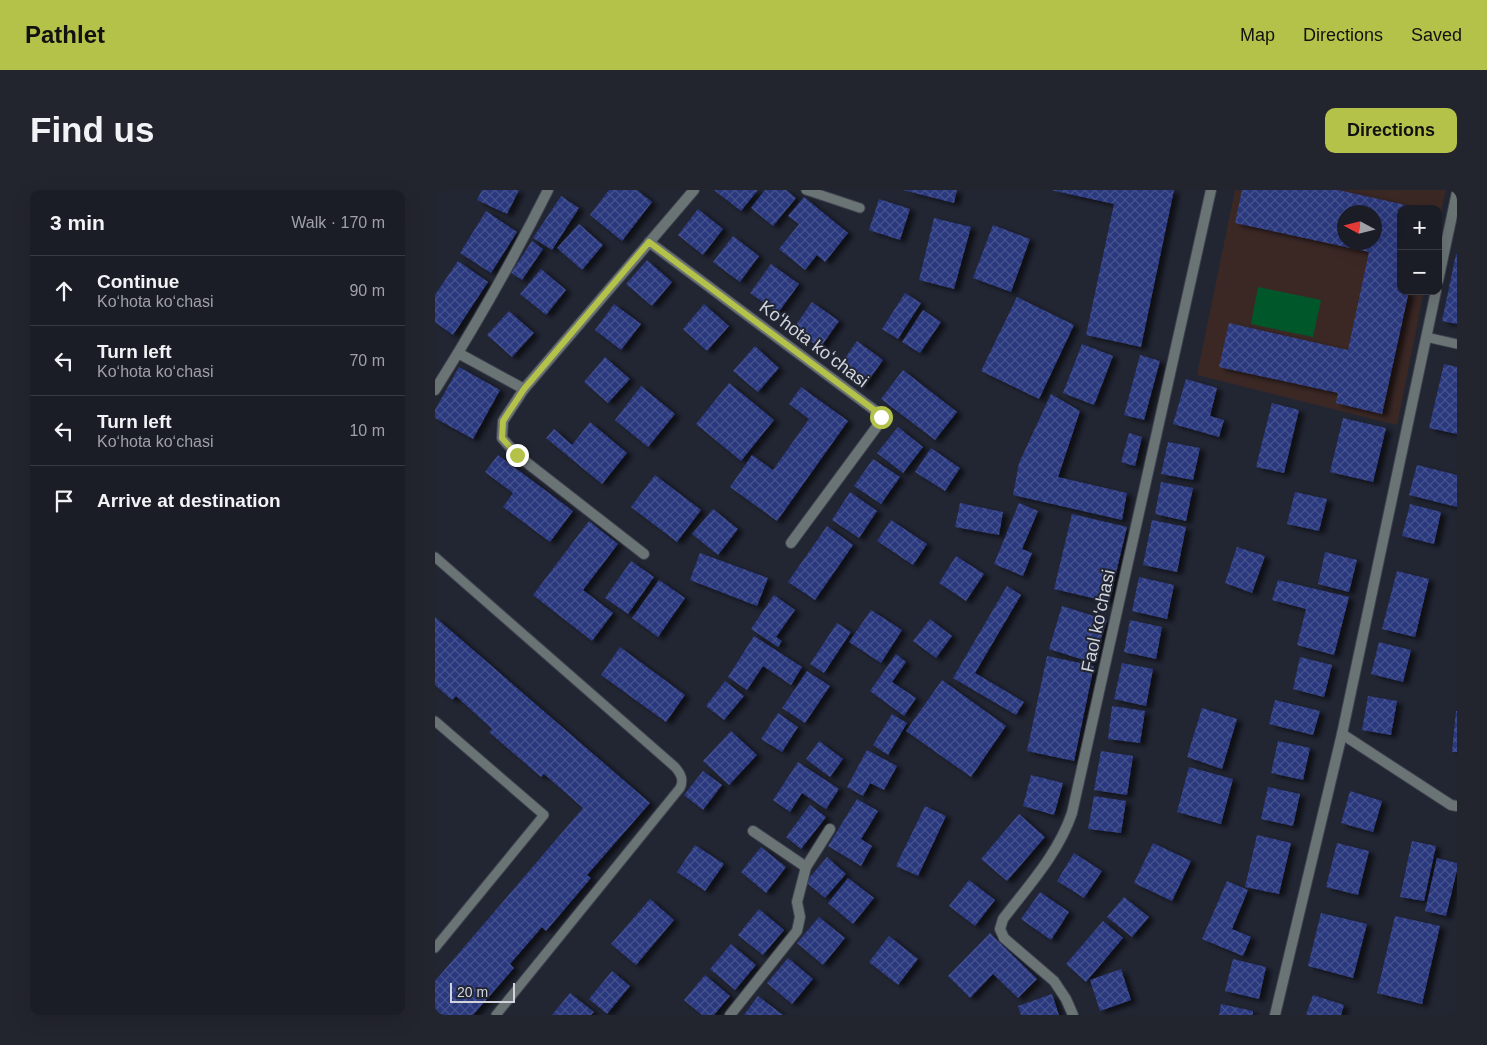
<!DOCTYPE html>
<html lang="en">
<head>
<meta charset="utf-8">
<style>
	body { margin:0; font-family:Helvetica,sans-serif; background:#23252e; color:#f1f3f6 }
	.controls { position:absolute; right:15px; top:15px; display:grid; overflow:hidden; border-radius:10px; box-shadow:0 5px 20px #0002 }
	.controls button { width:45px; height:45px; display:grid; place-items:center; padding:0; border:0; border-bottom:1px solid #383a43; background:#1a1c26; color:#f1f3f6; font:25px sans-serif }
	.compass { position:absolute; left:902px; top:15px; width:45px; height:45px; border-radius:50%; background:#1a1c26; box-shadow:0 5px 20px #0002; rotate:277deg }
	.scale { position:absolute; left:15px; bottom:12px; width:65px; box-sizing:border-box; padding-left:5px; border:2px solid #d1d4dc; border-top:0; font-size:14px; line-height:18px; white-space:nowrap; color:#d1d4dc; -webkit-text-stroke:4px #222633; paint-order:stroke }
	.stop { position:absolute; width:15px; height:15px; margin:-11px; border:4px solid #b4c24a; border-radius:50%; background:#fff }
	.stop.end { background:#b4c24a; border-color:#fff; box-shadow:0 1px 5px #0008 }
	.list { margin:0; padding:0; list-style:none }
	h2 { display:flex; justify-content:space-between; align-items:center; height:65px; margin:0; padding:0 20px; font-size:21px }
	h2 small { font-size:16px; font-weight:400; color:#9fa1a7 }
	.list li { display:grid; grid-template-columns:32px 1fr auto; gap:15px; align-items:center; box-sizing:border-box; height:70px; padding:0 20px; border-top:1px solid #383a43 }
	.list b { display:block; font-size:19px; white-space:nowrap }
	.list p { margin:0; font-size:16px; white-space:nowrap; color:#9fa1a7 }
	.list em { font-size:16px; font-style:normal; color:#9fa1a7 }
	.icon { flex:none; width:28px; height:28px; fill:none; stroke:currentColor; stroke-width:2; stroke-linecap:round; stroke-linejoin:round }
	.map { position:relative; flex:none; width:1022px; height:825px; overflow:hidden; border-radius:10px }
	header { display:flex; align-items:center; gap:30px; box-sizing:border-box; height:70px; padding:0 25px; background:#b4c24a; color:#111 }
	header strong { font-size:24px }
	nav { display:flex; gap:28px; margin-inline-start:auto; font-size:18px }
	.intro { display:flex; align-items:center; justify-content:space-between; box-sizing:border-box; height:120px; padding:0 30px }
	h1 { margin:0; font-size:35px }
	.button { padding:12px 22px; border-radius:10px; background:#b4c24a; color:#111; font-size:18px; font-weight:700 }
	main { display:flex; gap:30px; padding:0 30px }
	aside { flex:1; background:#1a1c26; border-radius:10px; box-shadow:0 5px 20px #0002 }
	.map>svg:first-child { display:block }
	.education { fill:#3b2825; fill-rule:evenodd }
	.grass { fill:#00582a }
	.building { fill:url(#building-cross-hatch); fill-rule:evenodd; filter:url(#shadow) }
	.lines { fill:none; stroke-linecap:round; stroke-linejoin:round }
	.lane-casing { stroke:#3e424e; stroke-width:11 }
	.street-casing { stroke:#3e424e; stroke-width:12 }
	.lane { stroke:#6b7475; stroke-width:9 }
	.street { stroke:#6b7475; stroke-width:10 }
	.route { stroke:#b4c24a; stroke-width:6 }
	.labels { text-anchor:middle; stroke-width:4; stroke-linejoin:round; paint-order:stroke }
	.street-label { font-size:18px; fill:#d1d4dc; stroke:#222633 }
</style>
</head>
<body>
<header>
<strong>Pathlet</strong>
<nav><a>Map</a><a>Directions</a><a>Saved</a></nav>
</header>
<div class="intro"><h1>Find us</h1><a class="button">Directions</a></div>
<main>
<aside>
<h2>3 min<small>Walk · 170 m</small></h2>
<ul class="list">
<li><svg class="icon" aria-label="ahead" viewBox="0 0 24 24"><path d="M12 20V5M6 11l6-6 6 6"/></svg><div><b>Continue</b><p>Koʻhota koʻchasi</p></div><em>90 m</em></li>
<li><svg class="icon" aria-label="left" viewBox="0 0 24 24"><path d="M17 20v-9H6M10 6l-5 5 5 5"/></svg><div><b>Turn left</b><p>Koʻhota koʻchasi</p></div><em>70 m</em></li>
<li><svg class="icon" aria-label="left" viewBox="0 0 24 24"><path d="M17 20v-9H6M10 6l-5 5 5 5"/></svg><div><b>Turn left</b><p>Koʻhota koʻchasi</p></div><em>10 m</em></li>
<li><svg class="icon" aria-label="arrive" viewBox="0 0 24 24"><path d="M6 21V4h12l-3 4 3 4H6"/></svg><div><b>Arrive at destination</b></div></li>
</ul>
</aside>
<div class="map">
<svg width="1022" height="825" viewBox="0 0 1022 825">
	<defs>
		<pattern id="building-cross-hatch" width="8" height="8" patternUnits="userSpaceOnUse" patternTransform="scale(1.25)"><rect width="8" height="8" fill="#29377d"/><path d="M0 0l8 8M0 8l8-8" fill="none" stroke="#47538f"/></pattern>
		<filter id="shadow"><feDropShadow dx="5.5" dy="3" stdDeviation="2.5" flood-color="#0009"/></filter>
	</defs>
	<rect width="100%" height="100%" fill="#222633"/>
	<path class="education" d="M800 0H1011L1003 35V19H966V101H989L962 235 762 185ZM909 22H939V52H909Z"/>
	<polygon class="grass" points="823,97 886,110 878,147 816,134"/>
	<g class="building">
		<polygon points="47,0 84,0 72,24 42,10"/>
		<polygon points="174,0 202,0 217,12 187,51 155,25"/>
		<polygon points="279,0 323,0 306,21"/>
		<polygon points="330,0 351,0 361,8 338,36 316,18"/>
		<polygon points="468,0 522,0 519,13"/>
		<polygon points="616,0 739,0 706,157 651,145 679,14"/>
		<path d="M807 0H903L984 18 966 19V101H974L947 224 901 213 903 203 784 177 794 133 913 160 934 62 800 33ZM909 22H939V52H909Z"/>
		<polygon points="126,6 144,18 117,60 98,48"/>
		<polygon points="369,7 413,43 390,72 382,65 370,80 344,59 364,34 353,26"/>
		<polygon points="444,9 475,19 465,50 434,40"/>
		<polygon points="263,19 288,39 268,65 243,45"/>
		<polygon points="51,21 82,42 56,83 25,63"/>
		<polygon points="499,28 536,37 519,99 484,90"/>
		<polygon points="144,34 168,55 147,80 122,58"/>
		<polygon points="558,35 595,49 576,102 538,88"/>
		<polygon points="298,46 324,66 305,92 278,72"/>
		<polygon points="97,51 108,59 87,90 76,83"/>
		<polygon points="1021,64 1022,64 1022,134 1007,131"/>
		<polygon points="212,70 237,92 217,116 191,94"/>
		<polygon points="23,71 53,92 18,145 0,132 0,105"/>
		<polygon points="336,74 364,94 343,123 315,103"/>
		<polygon points="106,79 131,100 111,125 85,104"/>
		<polygon points="470,103 486,113 463,149 447,139"/>
		<polygon points="582,107 639,135 604,209 546,181"/>
		<polygon points="377,112 404,131 385,158 358,139"/>
		<polygon points="179,114 206,134 186,160 160,140"/>
		<polygon points="269,114 294,136 272,161 248,139"/>
		<polygon points="488,120 506,132 485,163 467,152"/>
		<polygon points="74,121 99,143 77,167 52,145"/>
		<polygon points="422,151 448,170 429,197 403,178"/>
		<polygon points="647,154 678,166 659,215 628,203"/>
		<polygon points="320,156 344,178 323,202 298,181"/>
		<polygon points="705,165 725,171 709,230 689,225"/>
		<polygon points="170,167 195,189 173,213 149,192"/>
		<polygon points="1009,174 1022,177 1022,244 994,238"/>
		<polygon points="24,177 65,200 38,249 0,228 0,220"/>
		<polygon points="468,180 522,222 500,250 446,209"/>
		<polygon points="751,189 782,198 775,226 789,230 784,247 738,234"/>
		<polygon points="294,193 339,230 306,271 261,234"/>
		<polygon points="206,196 240,224 213,257 180,230"/>
		<polygon points="366,197 413,231 342,331 295,297 317,265 338,280 374,229 354,214"/>
		<polygon points="616,204 645,221 623,287 692,303 687,330 578,305 584,273"/>
		<polygon points="837,213 864,220 849,283 821,277"/>
		<polygon points="908,228 951,238 938,292 895,282"/>
		<polygon points="155,232 192,263 167,294 111,248 119,239 137,255"/>
		<polygon points="463,237 488,257 468,283 442,263"/>
		<polygon points="694,243 707,247 700,276 686,272"/>
		<polygon points="733,252 765,258 758,290 726,284"/>
		<polygon points="496,258 525,278 510,301 480,282"/>
		<polygon points="63,265 138,321 115,352 68,317 78,303 50,282"/>
		<polygon points="438,269 465,287 446,314 419,296"/>
		<polygon points="982,275 1022,285 1022,317 974,305"/>
		<polygon points="220,285 266,320 242,352 196,317"/>
		<polygon points="726,292 758,298 751,331 720,324"/>
		<polygon points="415,302 442,321 424,348 397,330"/>
		<polygon points="860,302 892,309 884,341 852,334"/>
		<polygon points="525,313 568,322 564,345 520,337"/>
		<polygon points="584,313 603,321 587,359 597,363 588,386 559,374"/>
		<polygon points="975,314 1006,322 999,354 967,346"/>
		<polygon points="278,319 303,339 283,365 257,344"/>
		<polygon points="637,324 692,337 674,412 619,399"/>
		<polygon points="456,330 492,354 478,375 442,351"/>
		<polygon points="717,330 751,337 742,382 708,375"/>
		<polygon points="154,331 183,354 148,400 178,423 157,451 98,405"/>
		<polygon points="392,336 418,355 380,410 353,392"/>
		<polygon points="802,357 830,366 817,403 790,393"/>
		<polygon points="890,362 922,370 914,402 883,394"/>
		<polygon points="265,363 333,388 322,416 255,390"/>
		<polygon points="521,366 549,384 531,411 504,393"/>
		<polygon points="196,371 219,387 193,424 170,408"/>
		<polygon points="962,381 994,389 980,447 947,439"/>
		<polygon points="704,387 739,395 732,429 697,421"/>
		<polygon points="224,390 250,408 223,447 197,428"/>
		<polygon points="843,390 914,407 899,465 862,455 871,419 837,410"/>
		<polygon points="572,396 586,405 540,483 589,512 581,525 518,488"/>
		<polygon points="339,405 360,420 341,447 347,451 343,457 316,439"/>
		<polygon points="627,416 672,430 658,473 614,459"/>
		<polygon points="436,420 467,440 446,473 414,452"/>
		<polygon points="0,427 215,613 152,685 156,688 111,741 107,737 75,774 79,778 38,825 0,825 0,791 148,618 109,584 106,587 54,542 57,539 21,506 17,510 0,495"/>
		<polygon points="495,429 517,446 501,468 478,451"/>
		<polygon points="695,430 727,437 721,469 689,462"/>
		<polygon points="402,433 416,442 389,483 375,474"/>
		<polygon points="319,446 367,477 356,495 328,476 312,500 293,487"/>
		<polygon points="944,452 976,460 968,492 936,484"/>
		<polygon points="185,457 250,505 231,532 166,485"/>
		<polygon points="461,464 471,472 457,492 481,508 469,526 435,501"/>
		<polygon points="612,466 659,476 639,571 592,561"/>
		<polygon points="865,467 897,475 889,507 858,499"/>
		<polygon points="687,473 718,479 711,516 679,509"/>
		<polygon points="372,481 395,496 370,533 347,518"/>
		<polygon points="507,490 571,536 536,587 471,541"/>
		<polygon points="290,491 309,506 289,530 271,516"/>
		<polygon points="933,506 962,511 956,545 927,540"/>
		<polygon points="840,510 885,521 878,545 834,534"/>
		<polygon points="677,516 710,521 705,553 673,549"/>
		<polygon points="767,518 802,529 787,579 752,567"/>
		<polygon points="1021,521 1022,521 1022,562 1017,562"/>
		<polygon points="343,523 363,537 347,562 326,549"/>
		<polygon points="457,524 472,533 453,565 438,555"/>
		<polygon points="296,541 322,565 294,595 268,571"/>
		<polygon points="384,551 408,569 395,587 371,569"/>
		<polygon points="843,551 875,558 868,590 836,583"/>
		<polygon points="432,560 462,576 449,600 435,593 428,606 412,597"/>
		<polygon points="666,561 698,566 692,605 659,600"/>
		<polygon points="363,572 404,599 391,619 367,603 355,622 338,610"/>
		<polygon points="754,577 798,589 786,634 742,622"/>
		<polygon points="268,581 287,595 268,620 249,605"/>
		<polygon points="596,585 628,593 619,625 588,616"/>
		<polygon points="833,597 865,604 858,636 826,629"/>
		<polygon points="915,601 947,611 938,642 906,633"/>
		<polygon points="659,606 691,611 686,643 653,639"/>
		<polygon points="422,609 443,621 426,649 437,656 426,676 393,656"/>
		<polygon points="375,615 391,627 366,659 351,647"/>
		<polygon points="490,616 511,626 483,686 461,676"/>
		<polygon points="584,624 610,647 572,691 546,669"/>
		<polygon points="822,645 856,653 844,704 810,697"/>
		<polygon points="977,651 1001,656 989,711 965,707"/>
		<polygon points="718,653 756,671 737,711 699,693"/>
		<polygon points="902,653 934,661 923,705 891,697"/>
		<polygon points="260,655 289,674 270,701 242,682"/>
		<polygon points="326,657 351,677 331,703 306,682"/>
		<polygon points="639,663 667,681 649,708 622,691"/>
		<polygon points="392,667 411,684 390,708 371,692"/>
		<polygon points="1002,668 1022,673 1022,680 1011,726 990,721"/>
		<polygon points="413,688 439,708 418,734 393,713"/>
		<polygon points="534,690 560,710 540,736 514,716"/>
		<polygon points="792,691 813,700 797,739 816,747 808,766 767,749"/>
		<polygon points="605,702 634,722 616,750 586,729"/>
		<polygon points="689,707 714,727 697,747 672,727"/>
		<polygon points="215,709 239,730 201,775 176,754"/>
		<polygon points="324,719 349,740 328,765 303,745"/>
		<polygon points="886,723 932,734 918,788 873,776"/>
		<polygon points="960,726 1005,736 987,814 942,803"/>
		<polygon points="384,727 410,748 388,775 362,753"/>
		<polygon points="668,731 688,748 651,792 631,774"/>
		<polygon points="555,743 602,789 583,808 558,784 535,808 513,786"/>
		<polygon points="454,746 483,769 463,795 434,772"/>
		<polygon points="296,754 321,775 300,800 275,779"/>
		<polygon points="353,768 378,789 357,814 332,793"/>
		<polygon points="798,769 831,777 824,809 790,801"/>
		<polygon points="686,779 696,810 665,821 655,790"/>
		<polygon points="177,781 195,796 172,824 154,809"/>
		<polygon points="270,785 295,806 279,825 267,825 249,810"/>
		<polygon points="135,803 159,822 156,825 117,825"/>
		<polygon points="617,804 624,825 586,825 583,816"/>
		<polygon points="878,805 909,815 906,825 871,825"/>
		<polygon points="323,806 348,825 309,825"/>
		<polygon points="786,814 818,821 818,825 784,825"/>
	</g>
	<g class="lines">
		<g class="lane-casing">
			<g id="lane">
				<polyline points="371,0 425,18"/>
				<polyline points="991,147 1022,154"/>
				<path d="M0 367 240 577C246 584 249 590 245 598L61 825"/>
				<polyline points="0,531 109,625 0,758"/>
			</g>
		</g>
		<g class="street-casing">
			<g id="street">
				<polyline points="214,52 442,222 445,227 446,231 356,353"/>
				<polyline points="1003,91 1022,2"/>
				<polyline points="23,163 89,199 68,231 67,248 82,265 209,364"/>
				<polyline points="89,199 259,0"/>
				<path d="M0 200C41 135 79 68 113 0"/>
				<polyline points="907,544 1016,615 1022,616"/>
				<polyline points="318,641 371,677"/>
				<polyline points="295,825 362,741 365,727 362,712 371,677 395,639"/>
				<path d="M638 825 631 809 619 791 569 748 565 739 568 729C594 695 623 664 637 623L776 0"/>
				<polyline points="840,825 907,544 1001,101"/>
			</g>
		</g>
		<use href="#lane" class="lane"/>
		<use href="#street" class="street"/>
	</g>
	<g class="lines">
		<polyline class="route" points="82,265 67,248 68,231 89,199 214,52 442,222 446,227"/>
	</g>
	<g class="labels">
		<g class="street-label">
			<text transform="translate(379 154) rotate(37)" y="6">Koʻhota koʻchasi</text>
			<text transform="translate(663 431) rotate(-78)" y="6">Faol ko'chasi</text>
		</g>
	</g>
</svg>
<div class="controls">
<button>+</button>
<button>−</button>
</div>
<svg class="compass" viewBox="-18 -18 36 36"><path d="M0-13l5 13h-10z" fill="#e53935"/><path d="M0 13l5-13h-10z" fill="#9fa1a7"/></svg>
<div class="scale">20 m</div>
<div class="stop" style="left:446px;top:227px"></div>
<div class="stop end" style="left:82px;top:265px"></div>
</div>
</main>
</body>
</html>
